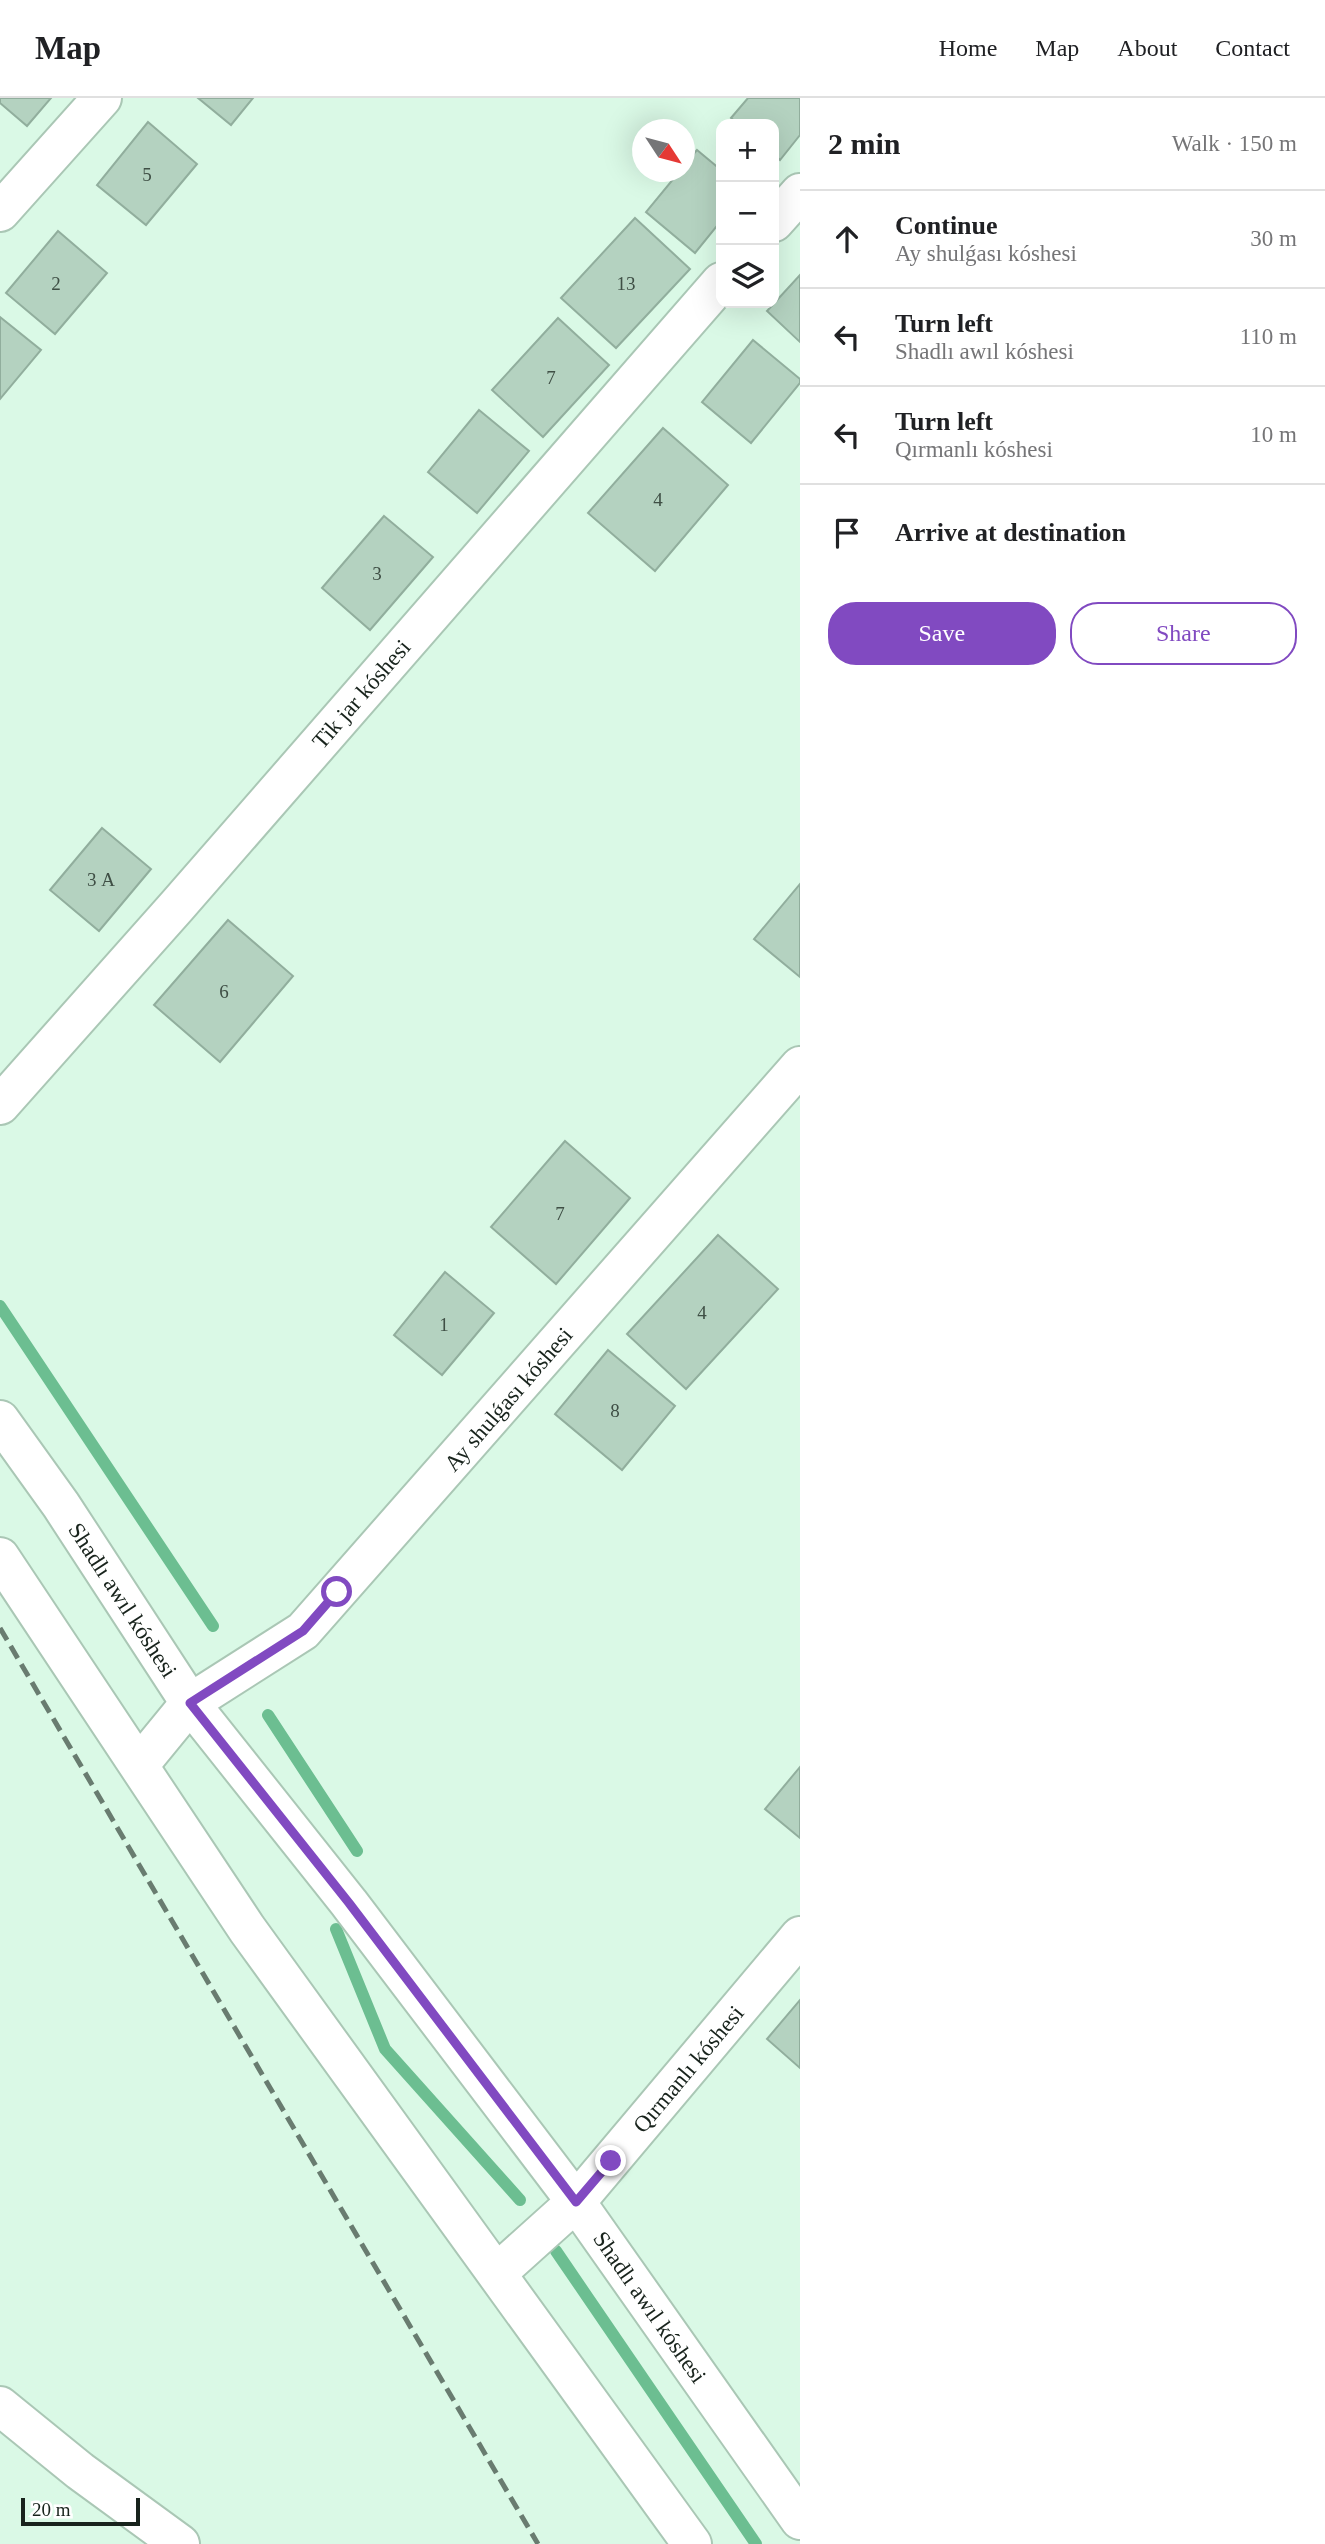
<!DOCTYPE html>
<html lang="en">
<head>
<meta charset="utf-8">
<style>
	body { margin:0; font-family:"Times New Roman",serif; background:#f6f6f6; color:#202124 }
	.controls { position:absolute; right:21px; top:21px; display:grid; overflow:hidden; border-radius:14px; box-shadow:0 7px 28px #0002 }
	.controls button { width:63px; height:63px; display:grid; place-items:center; padding:0; border:0; border-bottom:2px solid #e0e0e0; background:#fff; color:#202124; font:35px sans-serif }
	.compass { position:absolute; left:632px; top:21px; width:63px; height:63px; border-radius:50%; background:#fff; box-shadow:0 7px 28px #0002; rotate:126deg }
	.scale { position:absolute; left:21px; bottom:18px; width:119px; box-sizing:border-box; padding-left:7px; border:4px solid #18231c; border-top:0; font-size:19px; line-height:24px; white-space:nowrap; color:#18231c; -webkit-text-stroke:5px #fff; paint-order:stroke }
	.stop { position:absolute; width:21px; height:21px; margin:-16px; border:5px solid #814ac1; border-radius:50%; background:#fff }
	.stop.end { background:#814ac1; border-color:#fff; box-shadow:0 2px 7px #0008 }
	.list { margin:0; padding:0; list-style:none }
	h2 { display:flex; justify-content:space-between; align-items:center; height:91px; margin:0; padding:0 28px; font-size:30px }
	h2 small { font-size:23px; font-weight:400; color:#757577 }
	.list li { display:grid; grid-template-columns:46px 1fr auto; gap:21px; align-items:center; box-sizing:border-box; height:98px; padding:0 28px; border-top:2px solid #e0e0e0 }
	.list b { display:block; font-size:26px; white-space:nowrap }
	.list p { margin:0; font-size:23px; white-space:nowrap; color:#757577 }
	.list em { font-size:23px; font-style:normal; color:#757577 }
	.actions { display:flex; gap:14px; padding:21px 28px }
	.actions a { flex:1; padding:16px 0; border:2px solid #814ac1; border-radius:28px; text-align:center; font-size:24px; color:#814ac1 }
	.actions .main { background:#814ac1; color:#fff }
	.icon { flex:none; width:38px; height:38px; fill:none; stroke:currentColor; stroke-width:2; stroke-linecap:round; stroke-linejoin:round }
	.map { position:relative; flex:none; width:800px; height:2446px; overflow:hidden }
	header { display:flex; align-items:center; gap:42px; box-sizing:border-box; height:98px; padding:0 35px; background:#fff; border-bottom:2px solid #e0e0e0 }
	header strong { font-size:33px }
	nav { display:flex; gap:38px; margin-inline-start:auto; font-size:24px }
	main { display:flex }
	aside { flex:1; background:#fff }
	.map>svg:first-child { display:block }
	.lines { fill:none; stroke-linecap:round; stroke-linejoin:round }
	.stream { stroke:#6cbe91; stroke-width:12 }
	.building { fill:#b4d2c0; stroke:#91ae9d; stroke-width:2 }
	.minor-casing { stroke:#aac7b5; stroke-width:42 }
	.minor { stroke:#fff; stroke-width:38 }
	.rail { stroke:#697c70; stroke-width:5; stroke-dasharray:14 7; stroke-linecap:butt }
	.route { stroke:#814ac1; stroke-width:9 }
	.labels { text-anchor:middle; stroke-width:5; stroke-linejoin:round; paint-order:stroke }
	.number-label { font-size:19px; fill:#3f4f45 }
	.street-label { font-size:23px; fill:#18231c; stroke:#fff }
</style>
</head>
<body>
<header>
<strong>Map</strong>
<nav><a>Home</a><a>Map</a><a>About</a><a>Contact</a></nav>
</header>
<main>
<div class="map">
<svg width="800" height="2446" viewBox="0 0 800 2446">
	<rect width="100%" height="100%" fill="#daf9e6"/>
	<g class="lines">
		<g class="stream">
			<polyline points="0,1208 213,1528"/>
			<polyline points="268,1617 357,1753"/>
			<polyline points="336,1831 385,1951 520,2102"/>
			<polyline points="556,2153 756,2446"/>
		</g>
	</g>
	<g class="building">
		<polygon points="0,0 51,0 27,28 0,5"/>
		<polygon points="198,0 253,0 231,27"/>
		<polygon points="748,0 800,0 800,37 780,62 774,56 774,26 738,26 731,20"/>
		<polygon points="148,24 197,66 146,127 97,87"/>
		<polygon points="697,52 721,72 721,123 695,155 646,114 679,74 684,74 684,67"/>
		<polygon points="635,120 690,171 616,250 561,200"/>
		<polygon points="58,133 107,175 55,236 6,195"/>
		<polygon points="800,177 800,244 767,213"/>
		<polygon points="0,219 41,252 0,301"/>
		<polygon points="558,220 609,267 543,339 492,292"/>
		<polygon points="753,242 800,281 800,285 751,345 702,304"/>
		<polygon points="479,312 529,353 477,415 428,374"/>
		<polygon points="663,330 728,387 655,473 588,415"/>
		<polygon points="384,418 433,459 370,532 322,490"/>
		<polygon points="102,730 151,771 99,833 50,792"/>
		<polygon points="800,786 800,879 754,841"/>
		<polygon points="228,822 293,878 220,964 154,907"/>
		<polygon points="565,1043 630,1100 556,1186 491,1129"/>
		<polygon points="718,1137 778,1191 686,1291 627,1236"/>
		<polygon points="445,1174 494,1215 442,1277 394,1237"/>
		<polygon points="608,1252 675,1308 622,1372 555,1316"/>
		<polygon points="800,1669 800,1740 765,1711"/>
		<polygon points="800,1902 800,1970 767,1941"/>
	</g>
	<g class="lines">
		<g class="minor-casing">
			<g id="minor">
				<polyline points="0,114 102,0"/>
				<polyline points="774,124 800,95"/>
				<polyline points="0,1007 177,808 721,184"/>
				<polyline points="0,1322 61,1407 190,1605 349,1805 576,2104 800,2422"/>
				<polyline points="0,1459 247,1831 692,2446"/>
				<polyline points="140,1666 190,1605 303,1533 800,968"/>
				<polyline points="497,2175 576,2104 800,1838"/>
				<polyline points="0,2308 80,2373 180,2446"/>
			</g>
		</g>
		<use href="#minor" class="minor"/>
		<polyline class="rail" points="0,1530 538,2446"/>
	</g>
	<g class="lines">
		<polyline class="route" points="337,1494 303,1533 190,1605 349,1805 576,2104 611,2063"/>
	</g>
	<g class="labels">
		<g class="number-label">
			<text x="147" y="83">5</text>
			<text x="56" y="192">2</text>
			<text x="626" y="192">13</text>
			<text x="551" y="286">7</text>
			<text x="658" y="408">4</text>
			<text x="377" y="482">3</text>
			<text x="101" y="788">3 А</text>
			<text x="224" y="900">6</text>
			<text x="560" y="1122">7</text>
			<text x="702" y="1221">4</text>
			<text x="444" y="1233">1</text>
			<text x="615" y="1319">8</text>
		</g>
		<g class="street-label">
			<text transform="translate(361 596) rotate(-49)" y="8">Tik jar kóshesi</text>
			<text transform="translate(508 1301) rotate(-49)" y="8">Ay shulǵası kóshesi</text>
			<text transform="translate(123 1502) rotate(57)" y="8">Shadlı awıl kóshesi</text>
			<text transform="translate(688 1971) rotate(-50)" y="8">Qırmanlı kóshesi</text>
			<text transform="translate(650 2209) rotate(55)" y="8">Shadlı awıl kóshesi</text>
		</g>
	</g>
</svg>
<div class="controls">
<button>+</button>
<button>−</button>
<button><svg class="icon" aria-label="layers" viewBox="0 0 24 24"><path d="M12 4l9 5-9 5-9-5zM3 14l9 5 9-5"/></svg></button>
</div>
<svg class="compass" viewBox="-18 -18 36 36"><path d="M0-13l5 13h-10z" fill="#e53935"/><path d="M0 13l5-13h-10z" fill="#757577"/></svg>
<div class="scale">20 m</div>
<div class="stop" style="left:337px;top:1494px"></div>
<div class="stop end" style="left:611px;top:2063px"></div>
</div>
<aside>
<h2>2 min<small>Walk · 150 m</small></h2>
<ul class="list">
<li><svg class="icon" aria-label="ahead" viewBox="0 0 24 24"><path d="M12 20V5M6 11l6-6 6 6"/></svg><div><b>Continue</b><p>Ay shulǵası kóshesi</p></div><em>30 m</em></li>
<li><svg class="icon" aria-label="left" viewBox="0 0 24 24"><path d="M17 20v-9H6M10 6l-5 5 5 5"/></svg><div><b>Turn left</b><p>Shadlı awıl kóshesi</p></div><em>110 m</em></li>
<li><svg class="icon" aria-label="left" viewBox="0 0 24 24"><path d="M17 20v-9H6M10 6l-5 5 5 5"/></svg><div><b>Turn left</b><p>Qırmanlı kóshesi</p></div><em>10 m</em></li>
<li><svg class="icon" aria-label="arrive" viewBox="0 0 24 24"><path d="M6 21V4h12l-3 4 3 4H6"/></svg><div><b>Arrive at destination</b></div></li>
</ul>
<div class="actions"><a class="main">Save</a><a>Share</a></div>
</aside>
</main>
</body>
</html>
